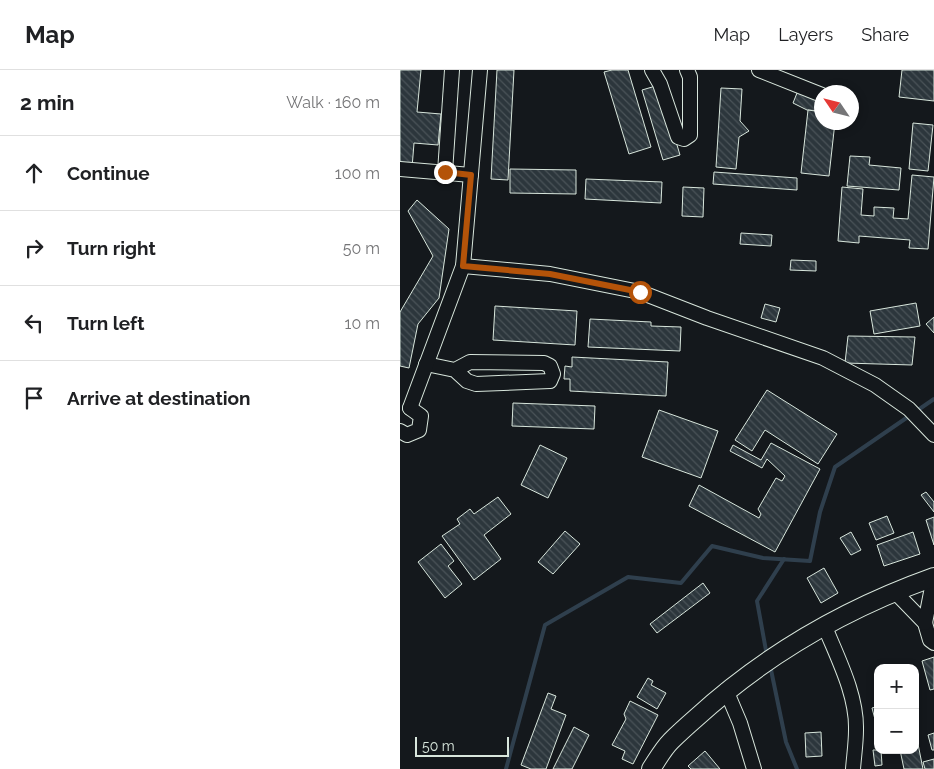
<!DOCTYPE html>
<html lang="en">
<head>
<meta charset="utf-8">
<style>
	body { margin:0; font-family:Raleway,sans-serif; background:#f2f2f2; color:#202124 }
	.controls { position:absolute; right:15px; bottom:15px; display:grid; overflow:hidden; border-radius:10px; box-shadow:0 2px 8px #0003 }
	.controls button { width:45px; height:45px; display:grid; place-items:center; padding:0; border:0; border-bottom:1px solid #e0e0e0; background:#fff; color:#202124; font:25px sans-serif }
	.compass { position:absolute; left:414px; top:15px; width:45px; height:45px; border-radius:50%; background:#fff; box-shadow:0 2px 8px #0003; rotate:305deg }
	.scale { position:absolute; left:15px; bottom:12px; width:94px; box-sizing:border-box; padding-left:5px; border:2px solid #d8e6dc; border-top:0; font-size:14px; line-height:18px; white-space:nowrap; color:#d8e6dc; -webkit-text-stroke:4px #14181c; paint-order:stroke }
	.stop { position:absolute; width:15px; height:15px; margin:-11px; border:4px solid #b45309; border-radius:50%; background:#fff }
	.stop.end { background:#b45309; border-color:#fff; box-shadow:0 1px 5px #0008 }
	.list { margin:0; padding:0; list-style:none }
	h2 { display:flex; justify-content:space-between; align-items:center; height:65px; margin:0; padding:0 20px; font-size:21px }
	h2 small { font-size:16px; font-weight:400; color:#757577 }
	.list li { display:grid; grid-template-columns:32px 1fr auto; gap:15px; align-items:center; box-sizing:border-box; height:75px; padding:0 20px; border-top:1px solid #e0e0e0 }
	.list b { display:block; font-size:19px; white-space:nowrap }
	.list em { font-size:16px; font-style:normal; color:#757577 }
	.icon { flex:none; width:28px; height:28px; fill:none; stroke:currentColor; stroke-width:2; stroke-linecap:round; stroke-linejoin:round }
	.map { position:relative; flex:none; width:534px; height:699px; overflow:hidden }
	header { display:flex; align-items:center; gap:30px; box-sizing:border-box; height:70px; padding:0 25px; background:#fff; border-bottom:1px solid #e0e0e0 }
	header strong { font-size:24px }
	nav { display:flex; gap:28px; margin-inline-start:auto; font-size:18px }
	main { display:flex }
	aside { flex:1; background:#fff }
	.map>svg:first-child { display:block }
	.lines { fill:none; stroke-linecap:round; stroke-linejoin:round }
	.stream { stroke:#2f3f4d; stroke-width:4 }
	.building { fill:url(#building-back-hatch); stroke:#d8e6dc }
	.minor-casing { stroke:#d8e6dc; stroke-width:16 }
	.major-casing { stroke:#d8e6dc; stroke-width:20 }
	.minor { stroke:#14181c; stroke-width:14 }
	.major { stroke:#14181c; stroke-width:18 }
	.route { stroke:#b45309; stroke-width:6 }
</style>
</head>
<body>
<header>
<strong>Map</strong>
<nav><a>Map</a><a>Layers</a><a>Share</a></nav>
</header>
<main>
<aside>
<h2>2 min<small>Walk · 160 m</small></h2>
<ul class="list">
<li><svg class="icon" aria-label="ahead" viewBox="0 0 24 24"><path d="M12 20V5M6 11l6-6 6 6"/></svg><div><b>Continue</b></div><em>100 m</em></li>
<li><svg class="icon" aria-label="right" viewBox="0 0 24 24"><path d="M7 20v-9h11M14 6l5 5-5 5"/></svg><div><b>Turn right</b></div><em>50 m</em></li>
<li><svg class="icon" aria-label="left" viewBox="0 0 24 24"><path d="M17 20v-9H6M10 6l-5 5 5 5"/></svg><div><b>Turn left</b></div><em>10 m</em></li>
<li><svg class="icon" aria-label="arrive" viewBox="0 0 24 24"><path d="M6 21V4h12l-3 4 3 4H6"/></svg><div><b>Arrive at destination</b></div></li>
</ul>
</aside>
<div class="map">
<svg width="534" height="699" viewBox="0 0 534 699">
	<defs>
		<pattern id="building-back-hatch" width="6" height="6" patternUnits="userSpaceOnUse" patternTransform="scale(1.25)"><rect width="6" height="6" fill="#2c363c"/><path d="M-1 5l2 2M0 0l6 6M5-1l2 2" fill="none" stroke="#4a5358"/></pattern>
	</defs>
	<rect width="100%" height="100%" fill="#14181c"/>
	<g class="lines">
		<g class="stream">
			<polyline points="367,586 357,531 384,489"/>
			<polyline points="370,595 386,672 397,699"/>
			<polyline points="106,699 145,555 228,507 281,513 312,476 363,488 410,491 420,442 435,397 534,329"/>
		</g>
	</g>
	<g class="building">
		<polygon points="0,0 21,0 17,42 41,44 38,75 14,73 12,98 0,97"/>
		<polygon points="97,0 114,0 108,110 91,109"/>
		<polygon points="212,0 228,0 251,77 229,84 204,2"/>
		<polygon points="502,0 534,0 534,31 499,27"/>
		<polygon points="259,15 280,85 263,90 242,20"/>
		<polygon points="321,18 342,19 340,51 349,61 339,67 336,99 316,97"/>
		<polygon points="399,18 422,27 422,41 407,40 393,33"/>
		<polygon points="408,40 422,42 422,52 435,52 429,106 401,103"/>
		<polygon points="513,53 533,55 528,101 509,99"/>
		<polygon points="450,86 470,87 469,95 501,98 499,120 447,116"/>
		<polygon points="110,99 176,100 176,124 110,123"/>
		<polygon points="314,102 397,108 397,120 313,114"/>
		<polygon points="512,105 534,107 528,179 509,178 510,170 459,166 459,173 438,171 442,117 463,119 461,145 474,146 474,137 494,138 493,148 508,149"/>
		<polygon points="186,109 262,112 261,133 185,129"/>
		<polygon points="283,117 304,118 303,147 282,146"/>
		<polygon points="17,130 49,159 39,228 18,254 9,298 0,296 0,242 33,186 8,141"/>
		<polygon points="341,163 372,165 371,176 340,174"/>
		<polygon points="391,190 416,191 416,201 390,200"/>
		<polygon points="516,233 520,256 474,264 470,241"/>
		<polygon points="365,234 380,238 376,252 361,248"/>
		<polygon points="95,236 177,241 175,275 93,270"/>
		<polygon points="534,247 534,263 526,254"/>
		<polygon points="190,249 251,252 251,256 281,257 280,281 188,277"/>
		<polygon points="448,266 515,267 512,295 445,293"/>
		<polygon points="172,287 268,292 266,326 170,321 170,309 164,309 165,296 172,297"/>
		<polygon points="367,320 437,364 418,394 365,360 352,381 335,370"/>
		<polygon points="113,333 195,336 194,359 112,356"/>
		<polygon points="259,340 318,361 301,408 242,387"/>
		<polygon points="371,373 420,399 375,482 289,436 299,415 359,448 361,444 358,439 376,408 382,411 385,406 367,389 362,398 330,381 333,375 361,390"/>
		<polygon points="140,375 167,388 148,428 121,415"/>
		<polygon points="526,422 534,432 534,442 521,425"/>
		<polygon points="98,427 111,444 84,465 101,489 74,510 42,466 60,454 57,449 70,439 74,444"/>
		<polygon points="487,446 494,463 476,470 469,453"/>
		<polygon points="534,447 534,475 526,450"/>
		<polygon points="165,461 180,474 153,504 138,492"/>
		<polygon points="451,462 461,480 451,485 440,468"/>
		<polygon points="513,462 520,484 484,496 477,475"/>
		<polygon points="41,474 54,491 48,496 62,514 45,528 18,492"/>
		<polygon points="424,498 438,523 421,533 407,508"/>
		<polygon points="303,513 310,523 257,563 250,554"/>
		<polygon points="534,587 534,619 530,620 522,591"/>
		<polygon points="248,608 253,611 251,615 266,623 257,639 237,627"/>
		<polygon points="148,623 156,626 151,639 166,645 146,699 131,699 121,695"/>
		<polygon points="230,631 258,645 233,694 222,689 225,681 212,675 226,649 224,644"/>
		<polygon points="478,636 478,656 477,657 472,638"/>
		<polygon points="174,657 189,665 172,699 153,699"/>
		<polygon points="421,662 422,686 406,687 405,663"/>
		<polygon points="534,663 534,680 532,680 528,665"/>
		<polygon points="515,669 517,669 523,699 504,699 500,680 515,680"/>
		<polygon points="473,680 481,680 482,695 475,696"/>
		<polygon points="305,681 320,699 291,699 288,696"/>
		<polygon points="534,689 534,699 525,699 523,692"/>
	</g>
	<g class="lines">
		<g class="minor-casing">
			<g id="minor">
				<polyline points="252,0 260,14 278,67 284,69 290,65 290,7 287,0"/>
				<polyline points="359,0 422,25"/>
				<polyline points="0,99 71,105"/>
				<polyline points="45,102 52,0"/>
				<polyline points="63,196 150,204 240,222 307,248 423,288 475,315 509,339 534,365"/>
				<polyline points="26,294 55,300 67,311 76,314 150,311 153,304 150,296 144,293 70,292 55,300"/>
				<polyline points="10,338 63,196 80,0"/>
				<polyline points="0,361 7,365 19,360 21,346 10,338"/>
				<polyline points="494,521 525,553 530,570 534,573"/>
				<polyline points="525,553 534,507"/>
				<path d="M425 557C438 589 457 625 456 660 456 673 454 686 453 699"/>
				<polyline points="326,620 340,653 354,699"/>
			</g>
		</g>
		<g class="major-casing">
			<path id="major" d="M251 699C257 690 263 679 271 671 279 663 288 655 296 648 365 585 447 538 534 507"/>
		</g>
		<use href="#minor" class="minor"/>
		<use href="#major" class="major"/>
	</g>
	<g class="lines">
		<polyline class="route" points="45,102 71,105 63,196 150,204 240,222"/>
	</g>
</svg>
<div class="controls">
<button>+</button>
<button>−</button>
</div>
<svg class="compass" viewBox="-18 -18 36 36"><path d="M0-13l5 13h-10z" fill="#e53935"/><path d="M0 13l5-13h-10z" fill="#757577"/></svg>
<div class="scale">50 m</div>
<div class="stop" style="left:240px;top:222px"></div>
<div class="stop end" style="left:45px;top:102px"></div>
</div>
</main>
</body>
</html>
